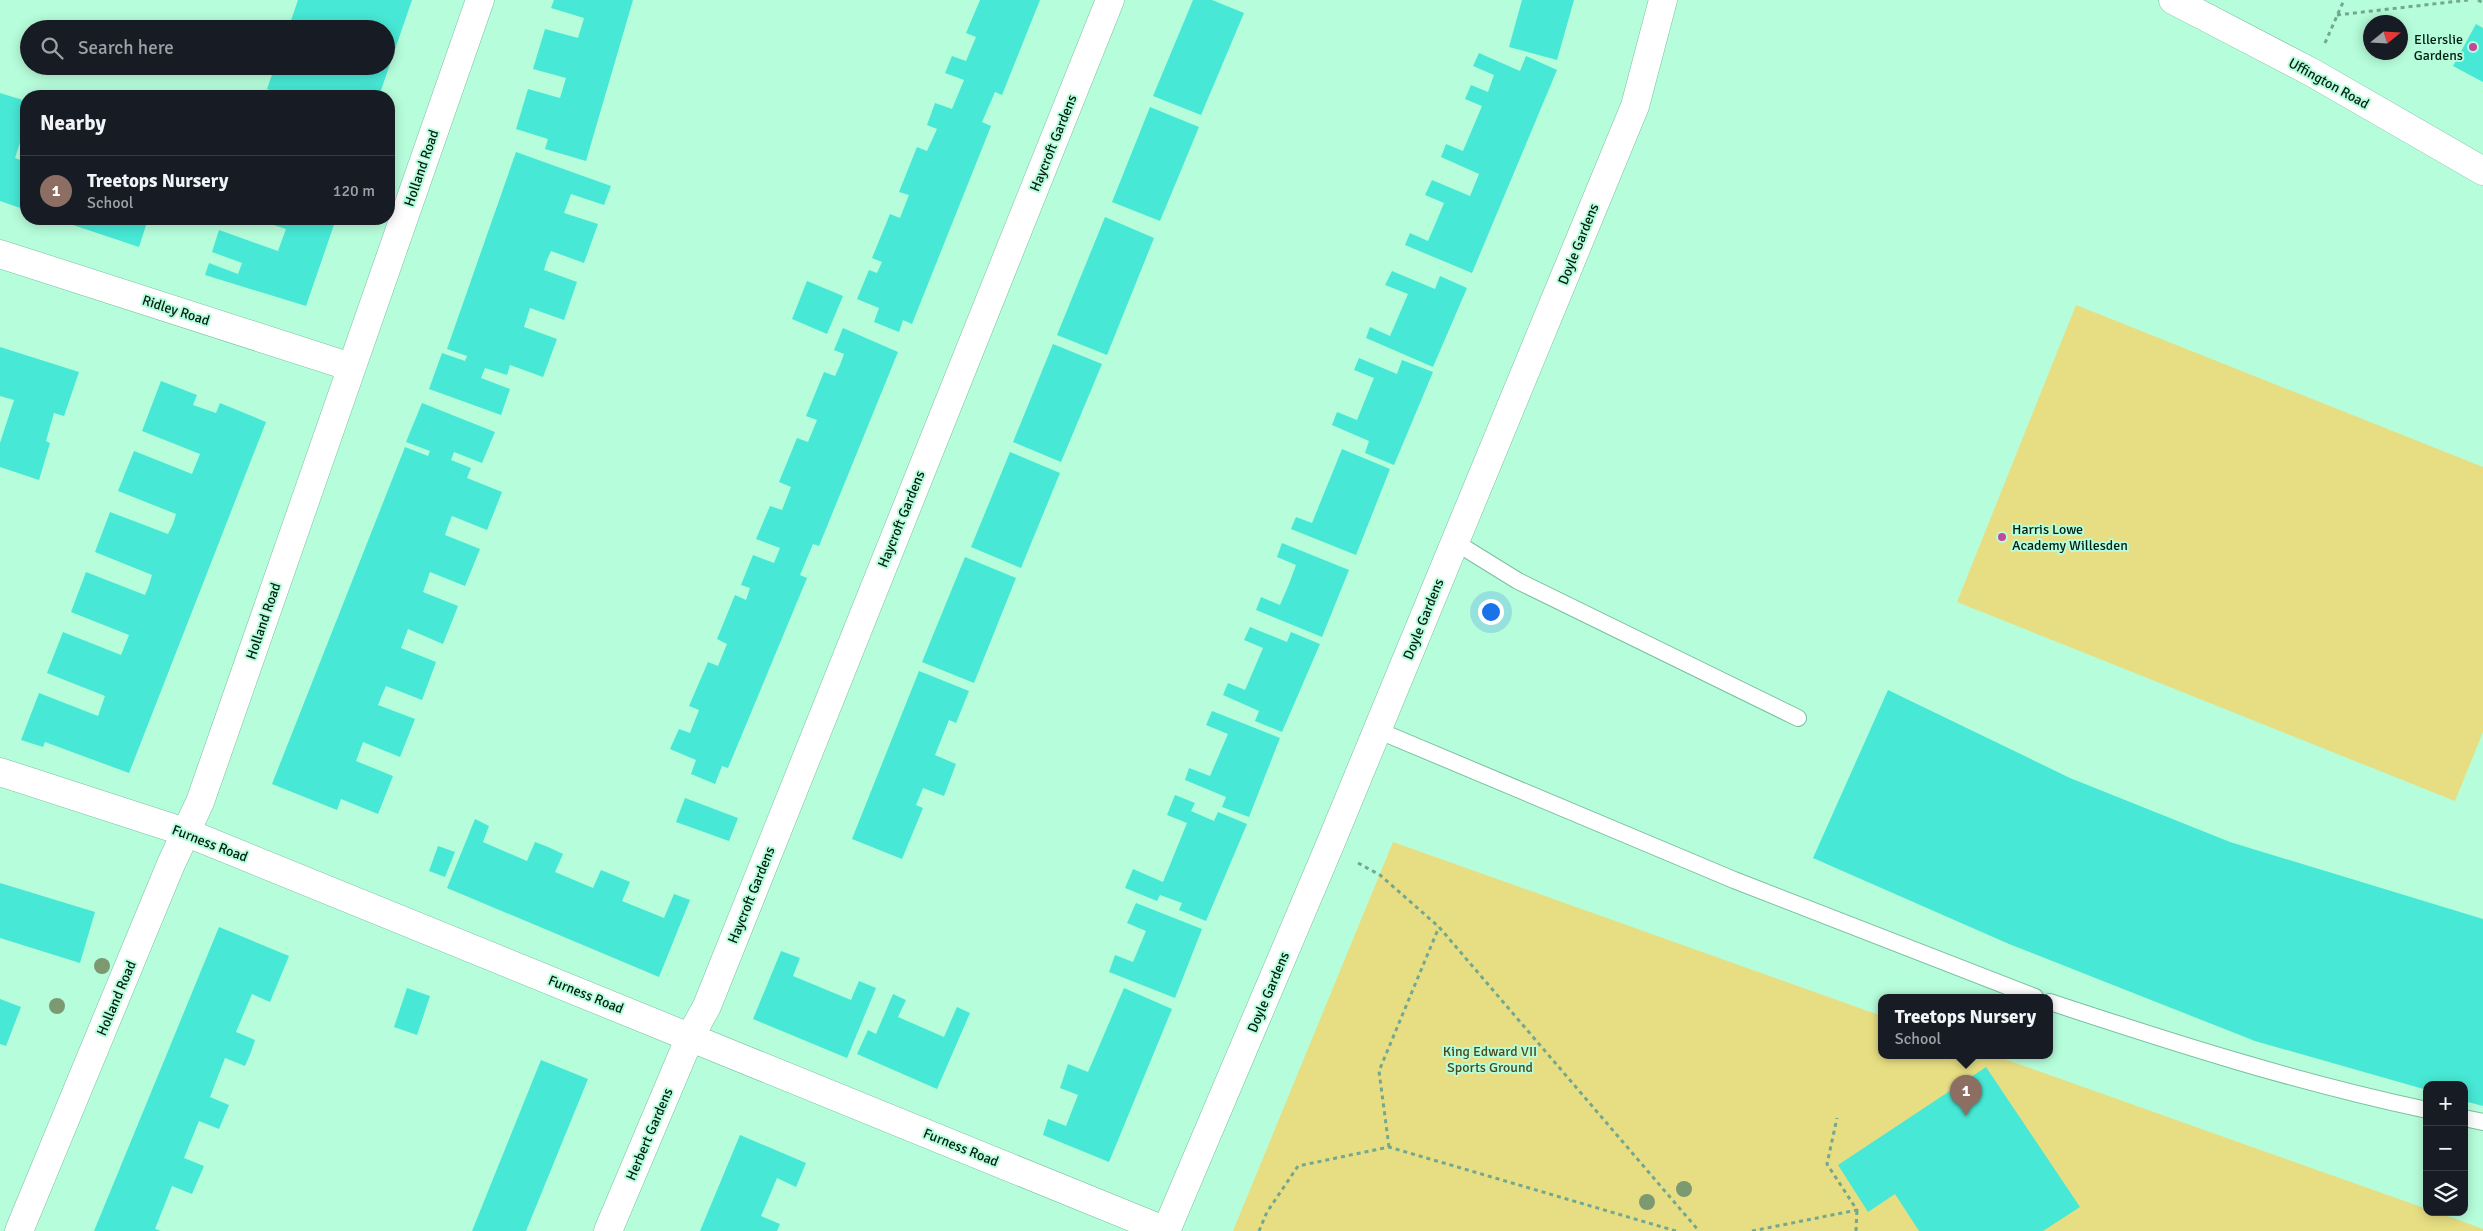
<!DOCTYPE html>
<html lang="en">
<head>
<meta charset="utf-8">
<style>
	body { margin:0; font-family:Signika,sans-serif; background:#242831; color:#f1f3f6 }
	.controls { position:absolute; right:15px; bottom:15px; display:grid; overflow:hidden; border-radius:10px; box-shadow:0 2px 12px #0003 }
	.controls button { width:45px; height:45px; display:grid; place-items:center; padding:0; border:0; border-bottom:1px solid #363941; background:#171b24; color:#f1f3f6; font:25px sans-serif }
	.compass { position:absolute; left:2363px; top:15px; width:45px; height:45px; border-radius:50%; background:#171b24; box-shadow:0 2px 12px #0003; rotate:72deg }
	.you { position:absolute; left:1490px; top:611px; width:18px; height:18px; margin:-12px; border:4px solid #fff; border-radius:50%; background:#1a73e8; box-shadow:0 0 0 8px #1a73e833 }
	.badge { display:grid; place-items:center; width:32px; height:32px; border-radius:50%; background:#d93025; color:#fff; font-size:16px; font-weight:700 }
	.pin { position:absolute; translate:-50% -41px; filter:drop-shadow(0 1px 2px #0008) }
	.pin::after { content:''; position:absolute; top:26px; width:18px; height:15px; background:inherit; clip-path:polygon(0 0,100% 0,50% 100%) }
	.popup { position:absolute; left:1878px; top:994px; width:175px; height:65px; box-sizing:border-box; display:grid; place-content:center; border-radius:10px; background:#171b24; filter:drop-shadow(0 1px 4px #0005); font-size:16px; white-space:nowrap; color:#9ea1a6 }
	.popup b { font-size:19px; color:#f1f3f6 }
	.popup::after { content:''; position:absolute; left:50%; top:100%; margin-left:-10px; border:10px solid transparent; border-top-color:#171b24 }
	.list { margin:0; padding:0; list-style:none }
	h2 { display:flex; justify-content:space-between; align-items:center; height:65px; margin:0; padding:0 20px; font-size:21px }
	h2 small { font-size:16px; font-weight:400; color:#9ea1a6 }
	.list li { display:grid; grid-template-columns:32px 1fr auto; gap:15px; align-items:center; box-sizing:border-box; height:70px; padding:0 20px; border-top:1px solid #363941 }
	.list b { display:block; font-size:19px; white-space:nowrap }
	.list p { margin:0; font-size:16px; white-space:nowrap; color:#9ea1a6 }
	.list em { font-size:16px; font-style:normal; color:#9ea1a6 }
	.icon { flex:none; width:28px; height:28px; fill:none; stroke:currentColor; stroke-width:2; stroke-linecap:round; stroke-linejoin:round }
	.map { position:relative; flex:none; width:2483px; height:1231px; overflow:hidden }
	.search { position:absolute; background:#171b24; box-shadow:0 2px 12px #0003; left:20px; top:20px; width:375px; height:55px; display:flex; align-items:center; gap:12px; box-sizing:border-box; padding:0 18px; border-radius:28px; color:#9ea1a6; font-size:19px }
	.panel { position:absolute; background:#171b24; box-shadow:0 2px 12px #0003; left:20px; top:90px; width:375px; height:135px; border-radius:20px }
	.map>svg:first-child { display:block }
	.green { fill:#e7de83 }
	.building { fill:#47e8d5 }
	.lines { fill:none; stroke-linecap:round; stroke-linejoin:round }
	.lane-casing { stroke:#7ac09f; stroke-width:18 }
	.street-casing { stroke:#7ac09f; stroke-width:29 }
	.path { stroke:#71a88f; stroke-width:3; stroke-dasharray:4 4; stroke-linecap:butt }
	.lane { stroke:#fff; stroke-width:16 }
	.street { stroke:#fff; stroke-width:28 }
	.tree { fill:#7c9971 }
	.poi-dot { fill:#c3489a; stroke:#b6fddb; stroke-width:2 }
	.labels { text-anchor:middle; stroke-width:4; stroke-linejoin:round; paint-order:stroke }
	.poi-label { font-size:14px; fill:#021f13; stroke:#b6fddb; text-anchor:end }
	.street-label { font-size:14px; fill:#021f13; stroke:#b6fddb }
	.park-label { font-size:14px; fill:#4d481a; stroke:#b6fddb }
</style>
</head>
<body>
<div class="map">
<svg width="2483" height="1231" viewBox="0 0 2483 1231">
	<rect width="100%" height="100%" fill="#b6fddb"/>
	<g class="green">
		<polygon points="2076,305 2483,467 2483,732 2455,801 1957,602"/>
		<polygon points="1393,842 1882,1016 1882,1055 1993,1055 2427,1209 2427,1212 2437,1212 2483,1229 2483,1231 1233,1231"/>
	</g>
	<g class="building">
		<polygon points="298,0 412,0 379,96 288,96 267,89 275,66 386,66 386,29 288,29"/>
		<polygon points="554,0 633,0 586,161 545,149 548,139 516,129 528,89 560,98 566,78 533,69 545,29 578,38 584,18 551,8"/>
		<polygon points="980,0 1040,0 1002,95 995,92 982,122 991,126 912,324 903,320 899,332 874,322 879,308 857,299 869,270 877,273 882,262 872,258 890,214 900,218 909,195 899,192 917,147 927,151 937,129 927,125 935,103 952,109 964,80 945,73 952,56 966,61 976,37 966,33"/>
		<polygon points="1193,0 1212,0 1244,13 1201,115 1153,96"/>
		<polygon points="1522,0 1574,0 1557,60 1509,47"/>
		<polygon points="2476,24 2483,28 2483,82 2453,66"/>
		<polygon points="1479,53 1520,71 1526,56 1557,70 1472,273 1405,245 1410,233 1428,241 1437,220 1444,203 1425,195 1432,180 1470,196 1479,174 1441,157 1446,144 1463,151 1482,106 1465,99 1471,85 1488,92 1494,75 1473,66"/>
		<polygon points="0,93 26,101 26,124 15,158 26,162 26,210 0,201"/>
		<polygon points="1150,107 1199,127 1160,221 1112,202"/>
		<polygon points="516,152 611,186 604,205 571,194 564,213 598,224 584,263 551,251 547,260 544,270 577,282 564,320 530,308 524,327 557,339 543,377 510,365 507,375 485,368 481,378 510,389 501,415 429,389 442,353 465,361 467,356 447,349"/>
		<polygon points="1105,217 1154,238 1107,355 1057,335"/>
		<polygon points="55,219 148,219 139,247"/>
		<polygon points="256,219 336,219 306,306 205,275 209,263 238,274 242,263 212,252 219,230 278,251 286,229"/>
		<polygon points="1392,271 1435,289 1440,276 1467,288 1433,367 1366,338 1370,327 1390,336 1408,294 1385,285"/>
		<polygon points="807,281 843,296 827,334 792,319"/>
		<polygon points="843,328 898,352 819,546 813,544 800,575 807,578 728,768 722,766 715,784 691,774 696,760 670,749 679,729 690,733 699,710 689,706 708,662 718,666 727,644 717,639 735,595 746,600 750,588 741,585 753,555 774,563 780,548 756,539 770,506 782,510 791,487 779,482 797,438 808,442 817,420 806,416 824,372 835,376 840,365 844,354 834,350"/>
		<polygon points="1053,344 1102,364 1061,462 1013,442"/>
		<polygon points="0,347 79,372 64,416 54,413 46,441 50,443 39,480 0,467 0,443 14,400 0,396"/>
		<polygon points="1359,358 1397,374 1402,360 1433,372 1394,465 1365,453 1369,441 1332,425 1337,412 1357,420 1365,400 1374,378 1354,370"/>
		<polygon points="161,381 197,395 193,405 216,413 220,403 266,422 129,773 45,742 43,747 21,740 39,693 98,716 105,696 47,673 63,632 121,655 129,635 71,612 86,572 145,595 149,585 152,575 95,552 110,512 168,534 173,524 176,514 118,491 134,451 192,474 200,454 142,431"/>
		<polygon points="422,403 495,432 482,463 454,452 451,460 471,468 467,478 502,492 487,530 452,516 448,526 445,535 480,549 465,586 430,572 423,592 458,606 443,644 408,629 401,648 436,662 422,700 386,686 382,695 378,705 415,719 400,757 363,742 356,761 393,776 378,814 341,799 337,810 272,784 405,447 428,456 430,451 406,442"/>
		<polygon points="1342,449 1390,469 1356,555 1291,529 1296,517 1312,523"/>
		<polygon points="1010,452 1060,473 1021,568 971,547"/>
		<polygon points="1282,543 1349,570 1322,637 1256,610 1261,597 1280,605 1289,584 1296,565 1277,557"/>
		<polygon points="965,557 1016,578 974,683 922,662"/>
		<polygon points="1250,627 1287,642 1291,632 1320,644 1282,732 1255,721 1259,711 1223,695 1228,683 1245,690 1263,648 1244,640"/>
		<polygon points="919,671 969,691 956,723 949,720 935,755 956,764 944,796 923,788 916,805 923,808 902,859 852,839"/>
		<polygon points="1888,690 2070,778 2230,842 2483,919 2483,1106 2464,1101 2464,1085 2427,1085 2427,1090 2255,1041 2009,944 1813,858"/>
		<polygon points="1212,711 1280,738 1249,817 1222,807 1226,797 1185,780 1189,768 1210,776 1228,734 1206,725"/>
		<polygon points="1175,795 1195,803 1191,811 1214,821 1218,812 1247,824 1206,921 1179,910 1182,903 1160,895 1157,901 1125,888 1133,869 1163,882 1187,823 1167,815"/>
		<polygon points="685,798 738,818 729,841 676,822"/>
		<polygon points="475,819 489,826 483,842 527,861 535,842 548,847 563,854 555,872 593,888 601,870 630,882 622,901 664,918 674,894 690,900 659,977 447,888"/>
		<polygon points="438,846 455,852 445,877 429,871"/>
		<polygon points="0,883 95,912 80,963 0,938"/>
		<polygon points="1136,903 1202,929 1175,998 1109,972 1115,955 1133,962 1146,931 1127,923"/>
		<polygon points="219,927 289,956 270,1002 252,994 236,1032 255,1040 251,1052 245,1066 225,1058 210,1097 229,1105 219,1129 199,1121 184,1158 204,1166 192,1194 172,1186 155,1229 161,1231 94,1231"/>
		<polygon points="781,951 800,958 793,976 851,1000 859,981 876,988 847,1058 753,1019"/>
		<polygon points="407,988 430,996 417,1035 394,1027"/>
		<polygon points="1124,988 1172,1009 1109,1162 1043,1135 1048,1119 1066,1126 1078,1095 1060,1088 1068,1064 1088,1072"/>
		<polygon points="893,994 906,1000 898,1017 944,1037 957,1007 970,1013 937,1089 857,1054 868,1030 876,1034"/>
		<polygon points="0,999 21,1007 6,1046 0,1044"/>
		<polygon points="541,1060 588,1079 526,1231 472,1231"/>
		<polygon points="1986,1067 2080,1207 2043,1231 1919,1231 1895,1194 1868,1212 1838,1165"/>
		<polygon points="740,1135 806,1163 796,1187 777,1178 772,1190 761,1216 780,1224 777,1231 700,1231"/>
	</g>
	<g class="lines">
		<g class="lane-casing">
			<g id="lane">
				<polyline points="1455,542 1518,581 1798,718"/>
				<polyline points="1377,730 1734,880 2035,997"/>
				<path d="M2050 1002C2174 1043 2299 1083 2427 1110"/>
				<polyline points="2464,1118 2483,1122"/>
			</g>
		</g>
		<g class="street-casing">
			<g id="street">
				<polyline points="2173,0 2313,73 2483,171"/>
				<polyline points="0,254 351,367"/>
				<polyline points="0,772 185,832 1166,1231 1329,847 1635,106 1663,0"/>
				<polyline points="19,1231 171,864 200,802 480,0"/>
				<polyline points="608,1231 690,1037 707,1006 1110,0"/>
			</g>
		</g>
		<g class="path">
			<polyline points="2478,0 2483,3"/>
			<polyline points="2337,15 2468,0"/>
			<polyline points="2325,43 2344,0"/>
			<polyline points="1358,863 1380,875 1439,927 1699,1231"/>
			<polyline points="1389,1147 1379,1071 1439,927"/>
			<polyline points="1259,1231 1267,1212 1298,1166 1389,1147 1676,1231"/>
			<polyline points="1752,1231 1857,1210 1827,1164 1837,1118"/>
			<polyline points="1856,1231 1857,1210"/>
		</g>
		<use href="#lane" class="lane"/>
		<use href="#street" class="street"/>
	</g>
	<g class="tree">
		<circle cx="102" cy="966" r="8"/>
		<circle cx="57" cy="1006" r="8"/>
		<circle cx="1684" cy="1189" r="8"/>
		<circle cx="1647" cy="1202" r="8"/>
	</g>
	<g class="poi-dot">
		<circle cx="2473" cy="47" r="5"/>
		<circle cx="2002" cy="537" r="5"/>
	</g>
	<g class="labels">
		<g class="poi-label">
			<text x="2463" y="44">Ellerslie<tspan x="2463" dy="16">Gardens</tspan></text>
			<text x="2012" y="534" text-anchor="start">Harris Lowe<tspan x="2012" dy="16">Academy Willesden</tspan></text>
		</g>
		<g class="street-label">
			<text transform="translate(2329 83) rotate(29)" y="5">Uffington Road</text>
			<text transform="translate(1053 143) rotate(-68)" y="5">Haycroft Gardens</text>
			<text transform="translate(421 168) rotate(-71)" y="5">Holland Road</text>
			<text transform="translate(1578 244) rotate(-68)" y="5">Doyle Gardens</text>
			<text transform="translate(176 310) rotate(18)" y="5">Ridley Road</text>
			<text transform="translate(901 519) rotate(-68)" y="5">Haycroft Gardens</text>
			<text transform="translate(1423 619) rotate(-68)" y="5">Doyle Gardens</text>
			<text transform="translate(263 621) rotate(-71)" y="5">Holland Road</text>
			<text transform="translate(210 843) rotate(21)" y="5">Furness Road</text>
			<text transform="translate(751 895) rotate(-68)" y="5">Haycroft Gardens</text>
			<text transform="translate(1268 992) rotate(-67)" y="5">Doyle Gardens</text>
			<text transform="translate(586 994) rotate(22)" y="5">Furness Road</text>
			<text transform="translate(116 998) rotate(-67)" y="5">Holland Road</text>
			<text transform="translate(649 1134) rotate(-67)" y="5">Herbert Gardens</text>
			<text transform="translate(961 1147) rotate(22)" y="5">Furness Road</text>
		</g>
		<g class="park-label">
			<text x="1490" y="1056">King Edward VII<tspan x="1490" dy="16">Sports Ground</tspan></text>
		</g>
	</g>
</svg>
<div class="controls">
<button>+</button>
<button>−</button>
<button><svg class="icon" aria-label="layers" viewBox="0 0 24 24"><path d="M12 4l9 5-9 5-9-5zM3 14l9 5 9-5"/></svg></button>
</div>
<svg class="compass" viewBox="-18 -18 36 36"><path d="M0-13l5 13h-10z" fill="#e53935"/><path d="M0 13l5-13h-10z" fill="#9ea1a6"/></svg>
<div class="you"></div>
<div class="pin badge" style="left:1966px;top:1116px;background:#8d6e63">1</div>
<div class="popup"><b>Treetops Nursery</b>School</div>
<div class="search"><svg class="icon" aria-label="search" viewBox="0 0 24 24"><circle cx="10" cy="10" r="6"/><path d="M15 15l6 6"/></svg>Search here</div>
<section class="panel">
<h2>Nearby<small></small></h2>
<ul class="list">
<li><span class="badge" style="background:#8d6e63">1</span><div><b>Treetops Nursery</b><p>School</p></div><em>120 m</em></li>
</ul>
</section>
</div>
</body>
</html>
